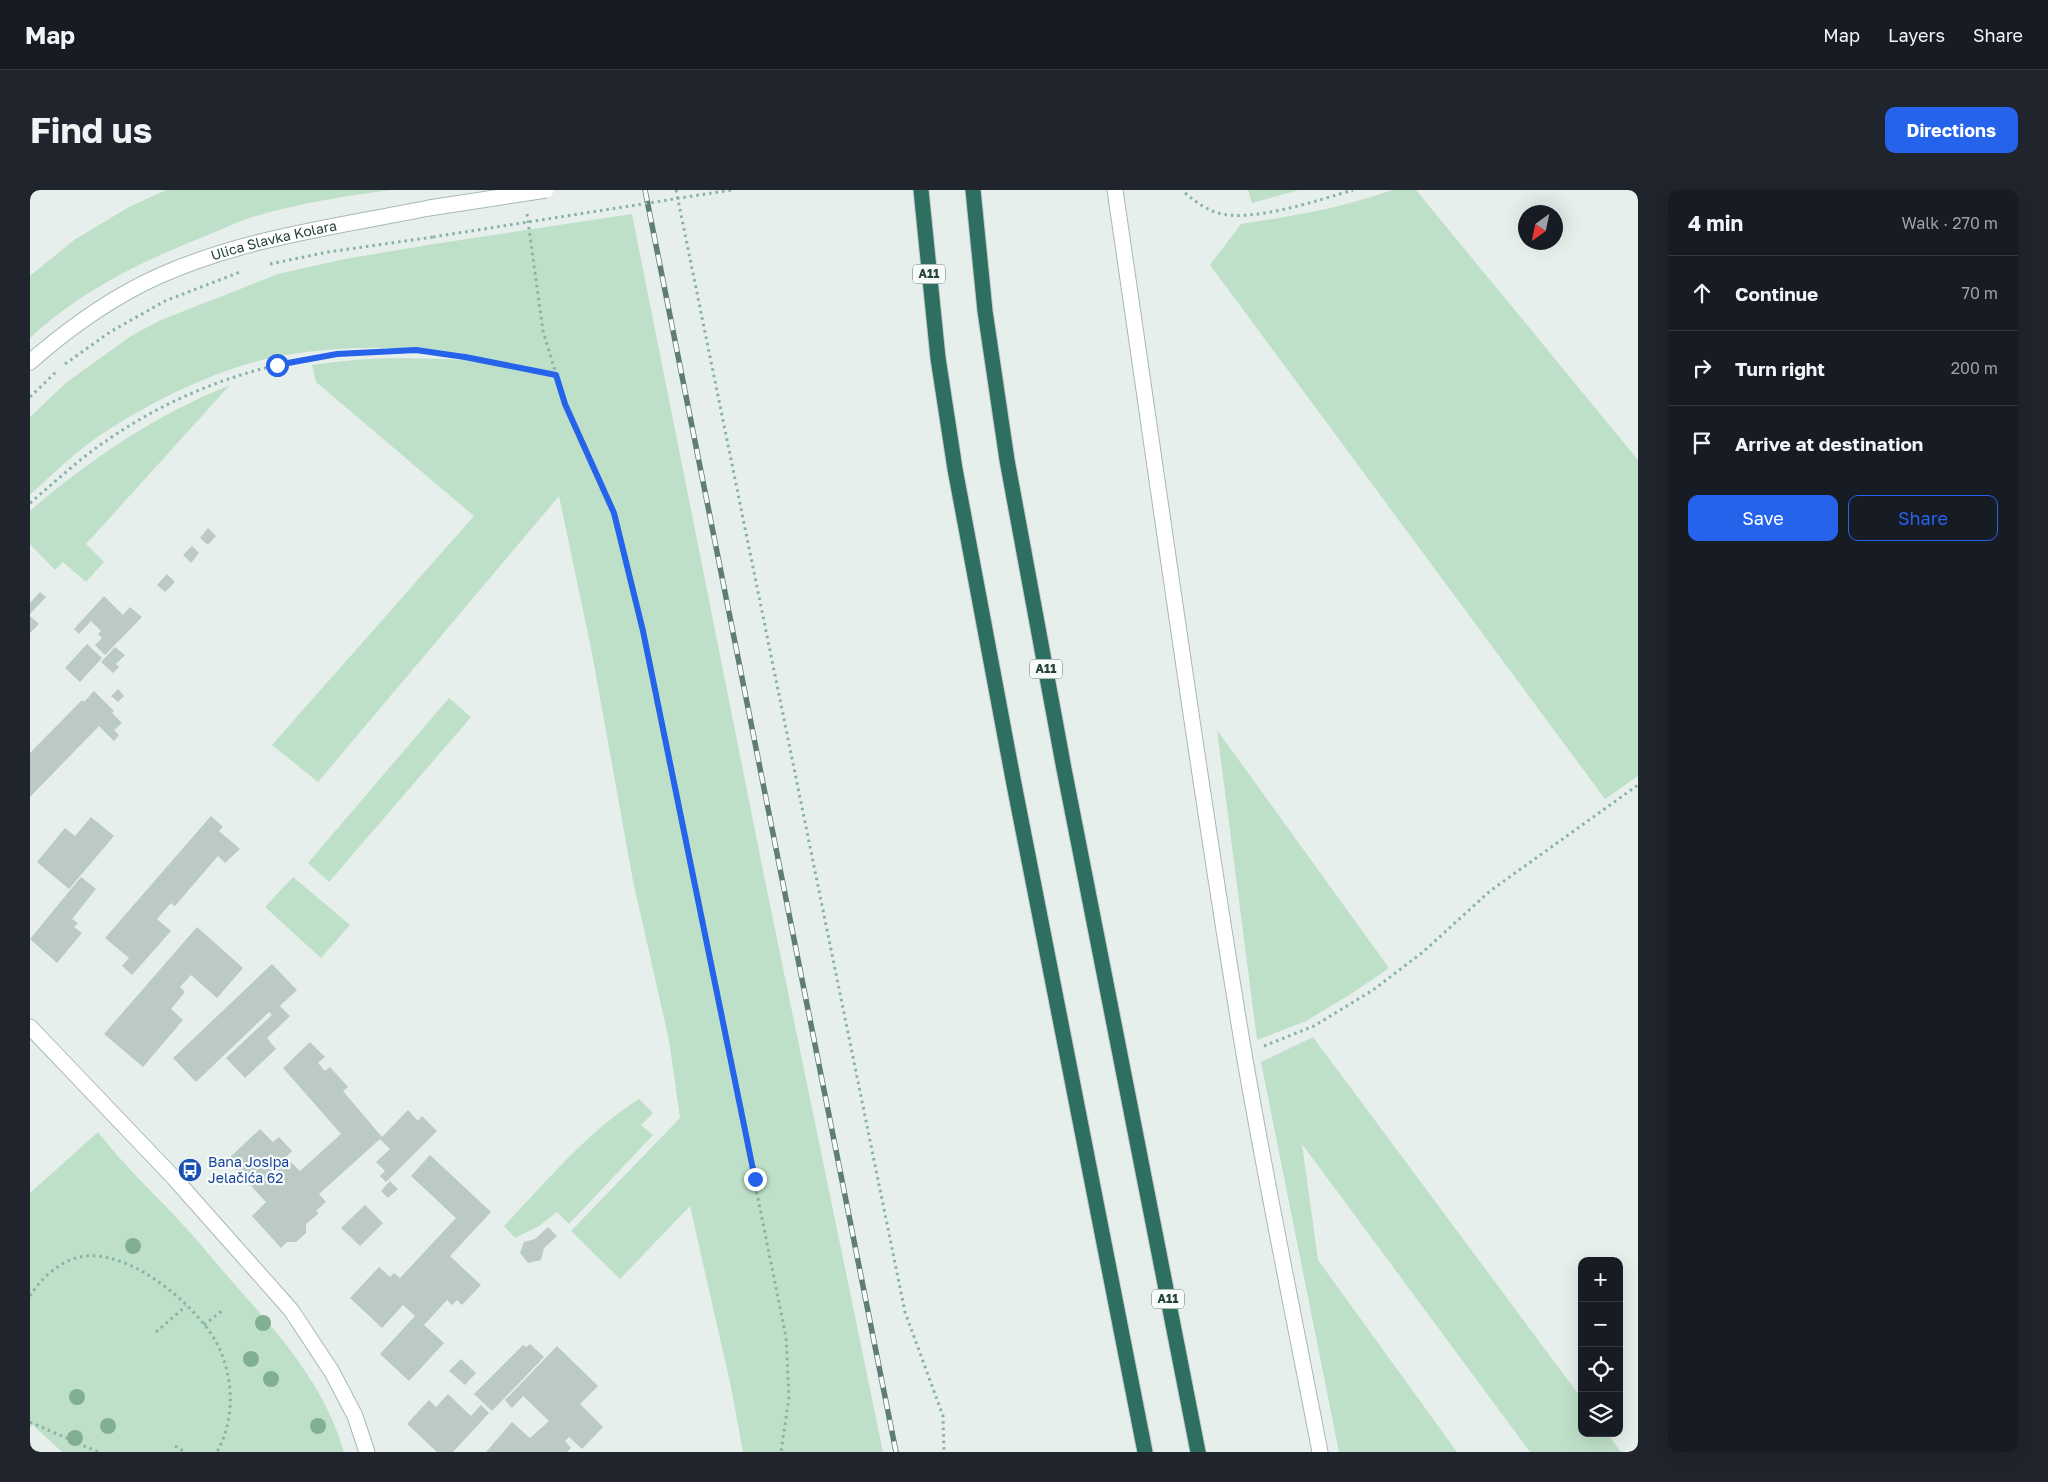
<!DOCTYPE html>
<html lang="en">
<head>
<meta charset="utf-8">
<style>
	body { margin:0; font-family:"Golos Text",sans-serif; background:#20242c; color:#f1f3f6 }
	.controls { position:absolute; right:15px; bottom:15px; display:grid; overflow:hidden; border-radius:10px; box-shadow:0 5px 20px #0002 }
	.controls button { width:45px; height:45px; display:grid; place-items:center; padding:0; border:0; border-bottom:1px solid #363941; background:#171b24; color:#f1f3f6; font:25px sans-serif }
	.compass { position:absolute; left:1488px; top:15px; width:45px; height:45px; border-radius:50%; background:#171b24; box-shadow:0 5px 20px #0002; rotate:213deg }
	.stop { position:absolute; width:15px; height:15px; margin:-11px; border:4px solid #2563eb; border-radius:50%; background:#fff }
	.stop.end { background:#2563eb; border-color:#fff; box-shadow:0 1px 5px #0008 }
	.list { margin:0; padding:0; list-style:none }
	h2 { display:flex; justify-content:space-between; align-items:center; height:65px; margin:0; padding:0 20px; font-size:21px }
	h2 small { font-size:16px; font-weight:400; color:#9ea1a6 }
	.list li { display:grid; grid-template-columns:32px 1fr auto; gap:15px; align-items:center; box-sizing:border-box; height:75px; padding:0 20px; border-top:1px solid #363941 }
	.list b { display:block; font-size:19px; white-space:nowrap }
	.list em { font-size:16px; font-style:normal; color:#9ea1a6 }
	.actions { display:flex; gap:10px; padding:15px 20px }
	.actions a { flex:1; padding:11px 0; border:1px solid #2563eb; border-radius:10px; text-align:center; font-size:18px; color:#2563eb }
	.actions .main { background:#2563eb; color:#fff }
	.icon { flex:none; width:28px; height:28px; fill:none; stroke:currentColor; stroke-width:2; stroke-linecap:round; stroke-linejoin:round }
	.map { position:relative; flex:none; width:1608px; height:1262px; overflow:hidden; border-radius:10px }
	header { display:flex; align-items:center; gap:30px; box-sizing:border-box; height:70px; padding:0 25px; background:#171b24; border-bottom:1px solid #363941 }
	header strong { font-size:24px }
	nav { display:flex; gap:28px; margin-inline-start:auto; font-size:18px }
	.intro { display:flex; align-items:center; justify-content:space-between; box-sizing:border-box; height:120px; padding:0 30px }
	h1 { margin:0; font-size:35px }
	.button { padding:12px 22px; border-radius:10px; background:#2563eb; color:#fff; font-size:18px; font-weight:700 }
	main { display:flex; gap:30px; padding:0 30px }
	aside { flex:1; background:#171b24; border-radius:10px; box-shadow:0 5px 20px #0002 }
	.map>svg:first-child { display:block }
	.green { fill:#bfe0c8 }
	.building { fill:#bbcac4 }
	.lines { fill:none; stroke-linecap:round; stroke-linejoin:round }
	.minor-casing { stroke:#a8b8b2; stroke-width:17 }
	.tertiary-casing { stroke:#a8b8b2; stroke-width:17 }
	.secondary-casing { stroke:#a4bbb3; stroke-width:17 }
	.motorway-casing { stroke:#c2cac8; stroke-width:17 }
	.path { stroke:#86b3a5; stroke-width:3; stroke-dasharray:2.5 4; stroke-linecap:butt }
	.minor { stroke:#fff; stroke-width:15 }
	.tertiary { stroke:#fff; stroke-width:15 }
	.secondary { stroke:#fff; stroke-width:15 }
	.motorway { stroke:#2f6f62; stroke-width:15 }
	.rail-casing { stroke:#5f7d75; stroke-width:5.5 }
	.rail { stroke:#f7fbf9; stroke-width:4; stroke-dasharray:11; stroke-linecap:butt }
	.secondary-bridge-casing { stroke:#a4bbb3; stroke-width:17; stroke-linecap:butt }
	.path-bridge { stroke:#86b3a5; stroke-width:3; stroke-dasharray:2.5 4; stroke-linecap:butt }
	.secondary-bridge { stroke:#fff; stroke-width:15 }
	.tree { fill:#80af93 }
	.route { stroke:#2563eb; stroke-width:6 }
	.labels { text-anchor:middle; stroke-width:4.5; stroke-linejoin:round; paint-order:stroke }
	.shield { fill:#f7fbf9; stroke:#637a73; stroke-width:1 }
	.shield-label { font-size:12px; font-weight:bold; fill:#24423a }
	.street-label { font-size:14px; fill:#24423a; stroke:#f7fbf9 }
	.transit-label { font-size:14px; fill:#164399; stroke:#f7fbf9; text-anchor:start }
</style>
</head>
<body>
<header>
<strong>Map</strong>
<nav><a>Map</a><a>Layers</a><a>Share</a></nav>
</header>
<div class="intro"><h1>Find us</h1><a class="button">Directions</a></div>
<main>
<div class="map">
<svg width="1608" height="1262" viewBox="0 0 1608 1262">
	<rect width="100%" height="100%" fill="#e6efeb"/>
	<g class="green">
		<path d="M136 0H361C314 6 264 14 219 28 204 33 188 41 173 47 112 71 49 102 0 148V86L44 50 99 17Z"/>
		<polygon points="1218,0 1269,0 1222,13"/>
		<path d="M1362 0H1386L1608 270V586L1575 609 1180 75 1211 34C1263 26 1312 18 1362 0Z"/>
		<path d="M602 24 733 681 853 1262H713L701 1197 660 1016 590 1089 541 1041 650 928 639 850 603 691 562 463 529 306 288 592 242 555 444 326 286 192 282 175C332 167 381 167 432 170L433 163C371 156 307 155 245 167 187 179 122 211 72 244 46 261 23 284 0 305V227L37 192 101 146 131 130 248 84 315 69 404 54Z"/>
		<path d="M200 195 56 354 74 372 56 392 33 372 25 380 0 354V321C60 269 126 225 200 195Z"/>
		<polygon points="419,508 441,527 299,692 278,673"/>
		<polygon points="1187,540 1359,778 1324,802 1276,831 1227,850"/>
		<polygon points="263,687 320,735 291,768 235,717"/>
		<polygon points="1283,847 1552,1209 1552,1243 1577,1243 1591,1262 1500,1262 1272,954 1288,1070 1427,1262 1309,1262 1231,872"/>
		<path d="M609 909 623 923 611 935 623 945 539 1034 527 1022 509 1036 485 1048 474 1036C514 994 559 940 609 909Z"/>
		<path d="M68 942C92 973 118 998 145 1026 166 1048 185 1072 205 1095 250 1145 295 1196 314 1262H32L3 1235 0 1237V1003Z"/>
	</g>
	<g class="building">
		<polygon points="178,338 186,346 178,355 170,348"/>
		<polygon points="162,356 169,363 161,373 153,365"/>
		<polygon points="137,384 145,392 135,402 127,395"/>
		<polygon points="10,402 16,407 0,424 0,413"/>
		<polygon points="74,406 93,425 100,417 112,427 75,465 65,455 72,448 68,444 71,441 61,431 49,444 44,439"/>
		<polygon points="0,426 9,434 0,443"/>
		<polygon points="57,454 72,468 50,492 35,478"/>
		<polygon points="85,457 95,465 86,474 89,477 83,483 71,472"/>
		<polygon points="88,499 94,506 88,512 81,506"/>
		<polygon points="64,501 84,521 82,523 92,533 84,540 89,545 84,551 69,536 0,607 0,563 52,510 54,512"/>
		<polygon points="181,626 193,637 189,641 210,659 195,673 188,666 145,716 141,713 127,729 141,741 102,785 92,776 99,768 75,748"/>
		<polygon points="61,627 84,646 39,699 7,672 35,638 45,646"/>
		<polygon points="51,687 66,699 42,729 48,733 44,737 52,743 27,773 0,749"/>
		<polygon points="167,737 213,778 187,808 161,785 150,797 155,802 141,819 153,830 113,877 74,844"/>
		<polygon points="242,774 267,800 250,816 260,826 237,848 246,859 215,888 196,868 242,825 239,822 166,892 143,868"/>
		<polygon points="280,852 295,867 288,873 295,881 300,877 318,897 313,901 352,947 378,920 388,931 392,926 407,941 356,992 350,986 355,981 346,972 360,959 350,949 289,1004 296,1012 286,1021 289,1023 276,1034 276,1043 266,1052 257,1052 251,1058 222,1026 236,1012 197,970 230,939 243,952 249,947 262,961 256,967 270,981 311,944 253,878"/>
		<polygon points="400,965 461,1022 420,1066 451,1095 432,1115 427,1110 422,1115 417,1110 394,1135 414,1153 379,1191 350,1164 385,1126 373,1115 352,1138 320,1108 349,1077 360,1087 364,1083 370,1088 426,1028 381,986"/>
		<polygon points="360,991 368,999 358,1008 351,1001"/>
		<polygon points="335,1015 353,1033 330,1056 311,1038"/>
		<polygon points="518,1037 527,1046 514,1058 511,1070 498,1073 490,1063 494,1052 505,1049"/>
		<polygon points="500,1154 514,1167 462,1221 444,1204 493,1155 496,1157"/>
		<polygon points="527,1156 568,1196 550,1214 573,1237 552,1259 539,1247 535,1251 541,1258 537,1262 456,1262 482,1232 500,1248 519,1231 493,1206 482,1218 475,1210"/>
		<polygon points="431,1169 446,1183 435,1195 419,1181"/>
		<polygon points="418,1204 441,1226 451,1215 459,1223 423,1262 407,1262 377,1234 399,1210 406,1217"/>
	</g>
	<g class="lines">
		<g class="minor-casing">
			<polyline id="minor" points="0,837 144,988 261,1120 302,1182 325,1226 337,1262"/>
		</g>
		<g class="tertiary-casing">
			<path id="tertiary" d="M1085 0C1127 286 1166 573 1213 858 1236 993 1264 1127 1290 1262"/>
		</g>
		<g class="secondary-casing">
			<g id="secondary">
				<path id="s1" d="M0 172C39 138 82 107 129 86 214 48 309 36 399 18"/>
			</g>
		</g>
		<g class="motorway-casing">
			<g id="motorway">
				<polyline points="891,0 908,168 925,279 983,589 1115,1262"/>
				<polyline points="943,0 955,121 977,270 1034,579 1168,1262"/>
			</g>
		</g>
		<g class="path">
			<polyline points="646,0 875,1122 913,1226 914,1262"/>
			<path d="M1155 3C1166 12 1175 19 1188 23 1221 33 1289 10 1323 0"/>
			<polyline points="497,24 513,141 535,214 584,323 613,441 756,1147 759,1207 751,1262"/>
			<polyline points="240,74 298,62 403,47"/>
			<polyline points="35,174 80,142 135,111 210,82"/>
			<polyline points="0,207 28,180"/>
			<path d="M0 313C25 292 49 269 76 251 152 198 243 167 335 163 352 162 371 159 388 161 434 165 480 176 526 185"/>
			<polyline points="1234,856 1284,836 1343,800 1393,762 1460,701 1608,595"/>
			<path d="M0 1106C10 1089 30 1071 50 1067 99 1056 174 1120 191 1162 204 1195 204 1231 187 1262"/>
			<polyline points="174,1135 193,1120"/>
			<polyline points="126,1142 156,1116"/>
			<polyline points="0,1232 68,1262"/>
			<polyline points="145,1256 155,1262"/>
		</g>
		<use href="#minor" class="minor"/>
		<use href="#tertiary" class="tertiary"/>
		<use href="#secondary" class="secondary"/>
		<use href="#motorway" class="motorway"/>
		<g class="rail-casing">
			<polyline id="rail" points="615,0 866,1262"/>
		</g>
		<use href="#rail" class="rail"/>
		<g class="secondary-bridge-casing">
			<polyline id="secondary-bridge" points="399,18 516,0"/>
		</g>
		<polyline class="path-bridge" points="403,47 701,0"/>
		<use href="#secondary-bridge" class="secondary-bridge"/>
	</g>
	<g class="tree">
		<circle cx="103" cy="1056" r="8"/>
		<circle cx="233" cy="1133" r="8"/>
		<circle cx="221" cy="1169" r="8"/>
		<circle cx="241" cy="1189" r="8"/>
		<circle cx="47" cy="1207" r="8"/>
		<circle cx="78" cy="1236" r="8"/>
		<circle cx="288" cy="1236" r="8"/>
		<circle cx="45" cy="1248" r="8"/>
	</g>
	<g class="lines">
		<polyline class="route" points="247,175 307,164 386,160 435,167 526,185 535,214 584,323 613,441 725,989"/>
	</g>
	<defs>
		<g id="bus-disc" transform="scale(1.25)"><circle r="9.5" fill="#1a4fb4" stroke="#f7fbf9"/><path d="M-5-6H5V4H4V6H2V4H-2V6H-4V4H-5ZM-3.5-4V0h7V-4ZM-3.5 1.2v1.5H-2V1.2ZM2 1.2v1.5H3.5V1.2Z" fill="#fff"/></g>
	</defs>
	<g fill-rule="evenodd">
		<use href="#bus-disc" x="160" y="980"/>
	</g>
	<g class="labels">
		<g class="shield">
			<rect x="883" y="74.5" width="32" height="19" rx="4"/>
			<rect x="1000" y="469.5" width="32" height="19" rx="4"/>
			<rect x="1122" y="1099.5" width="32" height="19" rx="4"/>
		</g>
		<g class="shield-label">
			<text x="899" y="88">A11</text>
			<text x="1016" y="483">A11</text>
			<text x="1138" y="1113">A11</text>
		</g>
		<g class="street-label">
			<text dy="5" stroke="none"><textPath href="#s1" startOffset="276">Ulica Slavka Kolara</textPath></text>
		</g>
		<g class="transit-label">
			<text x="178" y="977">Bana Josipa<tspan x="178" dy="16">Jelačića 62</tspan></text>
		</g>
	</g>
</svg>
<div class="controls">
<button>+</button>
<button>−</button>
<button><svg class="icon" aria-label="locate" viewBox="0 0 24 24"><circle cx="12" cy="12" r="6"/><path d="M12 2v4M12 18v4M2 12h4M18 12h4"/></svg></button>
<button><svg class="icon" aria-label="layers" viewBox="0 0 24 24"><path d="M12 4l9 5-9 5-9-5zM3 14l9 5 9-5"/></svg></button>
</div>
<svg class="compass" viewBox="-18 -18 36 36"><path d="M0-13l5 13h-10z" fill="#e53935"/><path d="M0 13l5-13h-10z" fill="#9ea1a6"/></svg>
<div class="stop" style="left:247px;top:175px"></div>
<div class="stop end" style="left:725px;top:989px"></div>
</div>
<aside>
<h2>4 min<small>Walk · 270 m</small></h2>
<ul class="list">
<li><svg class="icon" aria-label="ahead" viewBox="0 0 24 24"><path d="M12 20V5M6 11l6-6 6 6"/></svg><div><b>Continue</b></div><em>70 m</em></li>
<li><svg class="icon" aria-label="right" viewBox="0 0 24 24"><path d="M7 20v-9h11M14 6l5 5-5 5"/></svg><div><b>Turn right</b></div><em>200 m</em></li>
<li><svg class="icon" aria-label="arrive" viewBox="0 0 24 24"><path d="M6 21V4h12l-3 4 3 4H6"/></svg><div><b>Arrive at destination</b></div></li>
</ul>
<div class="actions"><a class="main">Save</a><a>Share</a></div>
</aside>
</main>
</body>
</html>
